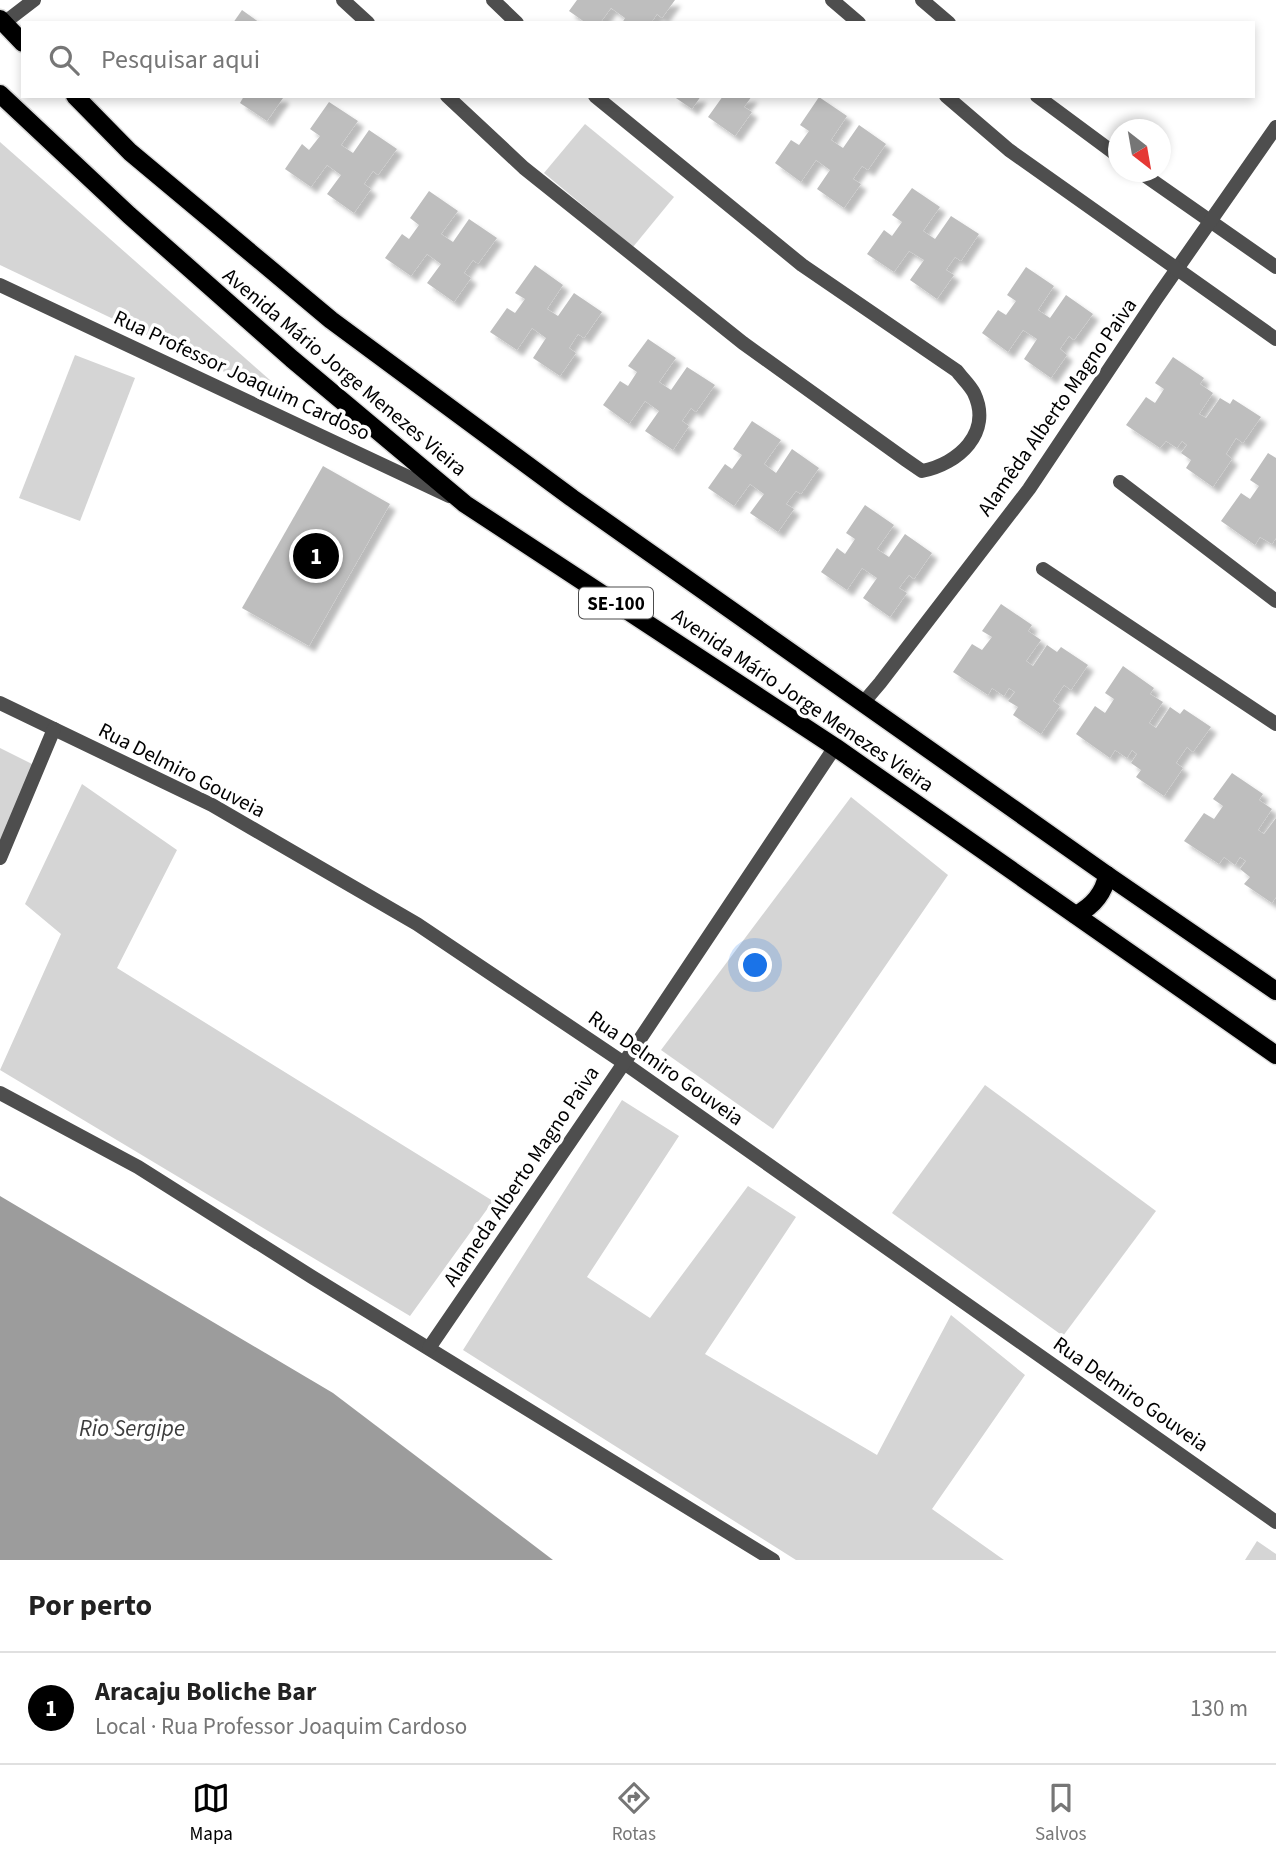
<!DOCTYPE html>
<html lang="pt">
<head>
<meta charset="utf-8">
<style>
	body { margin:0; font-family:"Source Sans 3",sans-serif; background:#f2f2f2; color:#222 }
	.compass { position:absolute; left:1108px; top:119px; width:63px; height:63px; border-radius:50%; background:#fff; box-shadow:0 4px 10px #0003; rotate:149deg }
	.you { position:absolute; left:756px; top:966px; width:24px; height:24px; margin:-18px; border:5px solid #fff; border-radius:50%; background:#1a73e8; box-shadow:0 0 0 10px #1a73e833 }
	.badge { display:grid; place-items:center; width:46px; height:46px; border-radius:50%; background:#000; color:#fff; font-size:23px; font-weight:700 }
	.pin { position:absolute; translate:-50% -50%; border:4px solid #fff; box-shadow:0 2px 7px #0006 }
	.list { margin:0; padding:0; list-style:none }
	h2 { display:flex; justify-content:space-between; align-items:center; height:91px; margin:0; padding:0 28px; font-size:30px }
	h2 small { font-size:23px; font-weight:400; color:#767676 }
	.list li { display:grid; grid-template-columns:46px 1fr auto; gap:21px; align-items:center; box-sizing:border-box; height:112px; padding:0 28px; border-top:2px solid #e0e0e0 }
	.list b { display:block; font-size:26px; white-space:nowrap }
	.list p { margin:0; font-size:23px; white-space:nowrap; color:#767676 }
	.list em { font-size:23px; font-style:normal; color:#767676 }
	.icon { flex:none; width:38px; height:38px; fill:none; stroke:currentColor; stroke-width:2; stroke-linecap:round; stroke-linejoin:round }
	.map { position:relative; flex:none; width:1276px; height:1560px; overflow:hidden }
	.search { position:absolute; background:#fff; box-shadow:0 4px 10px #0003; left:21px; right:21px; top:21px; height:77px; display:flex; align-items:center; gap:18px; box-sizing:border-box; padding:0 24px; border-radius:0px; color:#767676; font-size:26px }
	.sheet { height:203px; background:#fff }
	nav { display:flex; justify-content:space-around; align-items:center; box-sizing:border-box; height:98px; border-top:2px solid #e0e0e0; background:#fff; font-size:19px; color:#767676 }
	nav a { display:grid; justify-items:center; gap:4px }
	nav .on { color:#000 }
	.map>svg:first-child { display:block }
	.green { fill:#d5d5d5 }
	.water { fill:#9c9c9c }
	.building { fill:#bebebe; filter:url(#shadow) }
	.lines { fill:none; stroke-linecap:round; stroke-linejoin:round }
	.primary-casing { stroke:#dbdbdb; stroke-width:21 }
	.service { stroke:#4e4e4e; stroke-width:14 }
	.minor { stroke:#4e4e4e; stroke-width:14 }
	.tertiary { stroke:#4e4e4e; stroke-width:14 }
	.primary { stroke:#000; stroke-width:18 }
	.labels { text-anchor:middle; stroke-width:7; stroke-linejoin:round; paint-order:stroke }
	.shield { fill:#fff; stroke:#4c4c4c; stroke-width:2 }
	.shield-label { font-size:19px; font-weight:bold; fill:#000 }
	.street-label { font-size:21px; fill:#000; stroke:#fff }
	.water-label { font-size:23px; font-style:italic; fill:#3d3d3d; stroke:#fff }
</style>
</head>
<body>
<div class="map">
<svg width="1276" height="1560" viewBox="0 0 1276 1560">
	<defs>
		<filter id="shadow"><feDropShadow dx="6" dy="6" stdDeviation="2" flood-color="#0004"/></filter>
	</defs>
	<rect width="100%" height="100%" fill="#fff"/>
	<g class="green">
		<polygon points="585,124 674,197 633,247 544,173"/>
		<polygon points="0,142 304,410 0,265"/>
		<polygon points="75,355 135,378 80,521 19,498"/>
		<polygon points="0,748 34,765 0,842"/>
		<polygon points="82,784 177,850 117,968 493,1201 410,1316 0,1070 61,934 25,904"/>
		<polygon points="851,797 948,875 773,1129 661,1050"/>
		<polygon points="985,1085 1156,1211 1063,1336 892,1213"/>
		<polygon points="622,1100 679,1136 587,1277 650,1318 748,1186 796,1217 705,1354 877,1455 951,1315 1025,1375 932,1509 1004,1560 796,1560 463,1350"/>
		<polygon points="1257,1541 1276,1554 1276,1560 1245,1560"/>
	</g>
	<polygon class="water" points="0,1196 333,1393 553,1560 0,1560"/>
	<g class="building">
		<polygon points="577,0 675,0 662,18 657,14 651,23 622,23 625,18 611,8 600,23 586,23 569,11"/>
		<polygon points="242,10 260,23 233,23"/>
		<polygon points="244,96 281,96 283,98 267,121 240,103"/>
		<polygon points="673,96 701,96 692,109"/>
		<polygon points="723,96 752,96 744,107 752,112 735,136 708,117"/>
		<polygon points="819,97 847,116 831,140 843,148 859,125 886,144 868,170 862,166 853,179 861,184 844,208 817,189 830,170 816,160 801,182 775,163 791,140 799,145 809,131 800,125"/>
		<polygon points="329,102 358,121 341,145 353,153 369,130 397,149 378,175 373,171 364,184 371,189 354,213 327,194 341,175 327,165 311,187 285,169 302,144 309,150 320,136 310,129"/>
		<polygon points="912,188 940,207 923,231 935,239 951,216 979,234 961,261 955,257 946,270 954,275 937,299 910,280 924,260 909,251 894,272 867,254 884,230 892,236 902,222 892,215"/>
		<polygon points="429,191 458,211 441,234 453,242 469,219 497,238 478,264 473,260 464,273 471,278 454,302 427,283 441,264 427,254 411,276 385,258 402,234 409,239 419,225 410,218"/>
		<polygon points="535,265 563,285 547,309 558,316 574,293 602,312 584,338 578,334 569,348 576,353 560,376 533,358 546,338 532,328 517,350 490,332 507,308 515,313 525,299 515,293"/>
		<polygon points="1026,267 1054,286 1038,310 1050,318 1066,295 1093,314 1074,340 1069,336 1060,349 1067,355 1051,378 1024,359 1037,339 1023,330 1008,352 982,333 998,310 1006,315 1016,301 1007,295"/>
		<polygon points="648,339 676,358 659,382 671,390 687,367 715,385 696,412 691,408 682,421 689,426 673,450 645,431 659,411 645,401 629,424 603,405 620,381 628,386 637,372 628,366"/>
		<polygon points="1173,357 1204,378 1200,384 1213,393 1199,414 1206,418 1220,398 1230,404 1233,399 1261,417 1243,443 1236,438 1226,454 1232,459 1213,487 1186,468 1191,460 1181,453 1187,445 1182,441 1177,448 1166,441 1160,448 1126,425 1146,397 1155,403 1164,389 1155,383"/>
		<polygon points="752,421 781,440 764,464 776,473 792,449 819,468 801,494 796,491 786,504 794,509 778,532 750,513 764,494 750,484 734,506 708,488 725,464 732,469 742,455 733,449"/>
		<polygon points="1268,453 1276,458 1276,538 1272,544 1260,537 1255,545 1221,521 1241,493 1250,499 1259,486 1250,480"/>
		<polygon points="323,466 390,504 309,646 242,608"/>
		<polygon points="865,505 894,525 877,549 889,557 905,534 932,553 914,579 909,575 899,588 907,593 890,617 863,598 877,578 862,568 847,590 821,572 837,548 845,554 855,539 846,533"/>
		<polygon points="1001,604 1032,625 1028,631 1041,640 1026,661 1033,666 1047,645 1057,652 1061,647 1088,665 1071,690 1064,685 1053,701 1060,706 1041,734 1013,715 1018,707 1008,701 1015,692 1009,688 1004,696 992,688 988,695 953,672 972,644 982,650 992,637 982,631"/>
		<polygon points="1123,666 1154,688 1150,694 1163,702 1149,723 1156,728 1170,707 1180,714 1184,709 1211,727 1193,752 1187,747 1176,763 1183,768 1164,796 1136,777 1141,770 1131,763 1137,754 1132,750 1127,758 1115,750 1110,758 1076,734 1095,706 1105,713 1114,699 1105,693"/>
		<polygon points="1232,773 1263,794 1259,800 1272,809 1258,830 1264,834 1276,818 1276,897 1272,903 1244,884 1250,877 1240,869 1246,861 1240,857 1235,865 1224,857 1219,864 1184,841 1204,813 1214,819 1223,806 1213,799"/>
	</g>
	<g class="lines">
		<g class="primary-casing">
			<g id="primary">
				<polyline points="0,19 23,43"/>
				<polyline points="0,94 129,215 292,359 465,504 835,747 1276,1055"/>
				<polyline points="75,96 130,152 331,320 572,498 1107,875 1276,991"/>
				<path d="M1076 915C1093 906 1104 894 1107 875"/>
			</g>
		</g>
		<g class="service">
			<polyline points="343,0 368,23"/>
			<polyline points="493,0 517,23"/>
			<path d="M447 96 524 168 743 343 906 460 922 471C958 464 993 433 974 393 970 385 962 378 957 371L802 265 595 96"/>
			<polyline points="1120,482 1276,601"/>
			<polyline points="1043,569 1276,724"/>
		</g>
		<g class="minor">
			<polyline points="922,0 949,23"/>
			<polyline points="4,23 34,0"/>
			<polyline points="1037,96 1118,156"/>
			<polyline points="1140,172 1276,267"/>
			<polyline points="0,703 212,805 417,924 624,1063 1276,1522"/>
			<polyline points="863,703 880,683 1029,489 1156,299 1276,127"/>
			<polyline points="0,858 54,729"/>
			<polyline points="0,1093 138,1167 312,1277 773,1560"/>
			<polyline points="429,1348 624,1063 835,747"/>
		</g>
		<g class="tertiary">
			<polyline points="832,0 859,23"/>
			<polyline points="946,96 1009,150 1276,339"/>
			<polyline points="0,285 449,496"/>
		</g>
		<use href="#primary" class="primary"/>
	</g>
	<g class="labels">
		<rect class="shield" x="579" y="587.5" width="74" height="31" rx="5"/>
		<g class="shield-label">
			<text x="616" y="610">SE-100</text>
		</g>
		<g class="street-label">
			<text transform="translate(345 372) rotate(40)" y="7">Avenida Mário Jorge Menezes Vieira</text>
			<text transform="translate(242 375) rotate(25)" y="7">Rua Professor Joaquim Cardoso</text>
			<text transform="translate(1057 407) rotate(-55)" y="7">Alamêda Alberto Magno Paiva</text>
			<text transform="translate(803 700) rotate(34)" y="7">Avenida Mário Jorge Menezes Vieira</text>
			<text transform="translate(182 770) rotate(27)" y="7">Rua Delmiro Gouveia</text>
			<text transform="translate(666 1068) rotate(35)" y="7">Rua Delmiro Gouveia</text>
			<text transform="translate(521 1176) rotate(-56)" y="7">Alameda Alberto Magno Paiva</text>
			<text transform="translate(1131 1394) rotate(35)" y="7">Rua Delmiro Gouveia</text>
		</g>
		<g class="water-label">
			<text x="132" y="1436">Rio Sergipe</text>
		</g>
	</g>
</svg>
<svg class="compass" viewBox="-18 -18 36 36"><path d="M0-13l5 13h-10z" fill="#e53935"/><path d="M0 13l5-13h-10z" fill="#767676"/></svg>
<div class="you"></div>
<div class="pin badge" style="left:316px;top:556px">1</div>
<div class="search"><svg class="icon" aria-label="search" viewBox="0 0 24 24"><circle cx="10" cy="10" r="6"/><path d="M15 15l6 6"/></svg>Pesquisar aqui</div>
</div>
<section class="sheet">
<h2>Por perto<small></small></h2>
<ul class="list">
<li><span class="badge">1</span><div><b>Aracaju Boliche Bar</b><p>Local · Rua Professor Joaquim Cardoso</p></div><em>130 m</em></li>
</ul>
</section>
<nav>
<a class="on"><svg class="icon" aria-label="map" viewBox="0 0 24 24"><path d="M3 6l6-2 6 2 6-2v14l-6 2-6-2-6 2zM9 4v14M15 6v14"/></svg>Mapa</a>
<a><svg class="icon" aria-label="directions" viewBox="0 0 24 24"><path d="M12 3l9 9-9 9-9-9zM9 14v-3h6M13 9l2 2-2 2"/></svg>Rotas</a>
<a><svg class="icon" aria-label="saved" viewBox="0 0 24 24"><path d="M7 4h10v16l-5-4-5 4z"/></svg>Salvos</a>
</nav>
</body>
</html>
